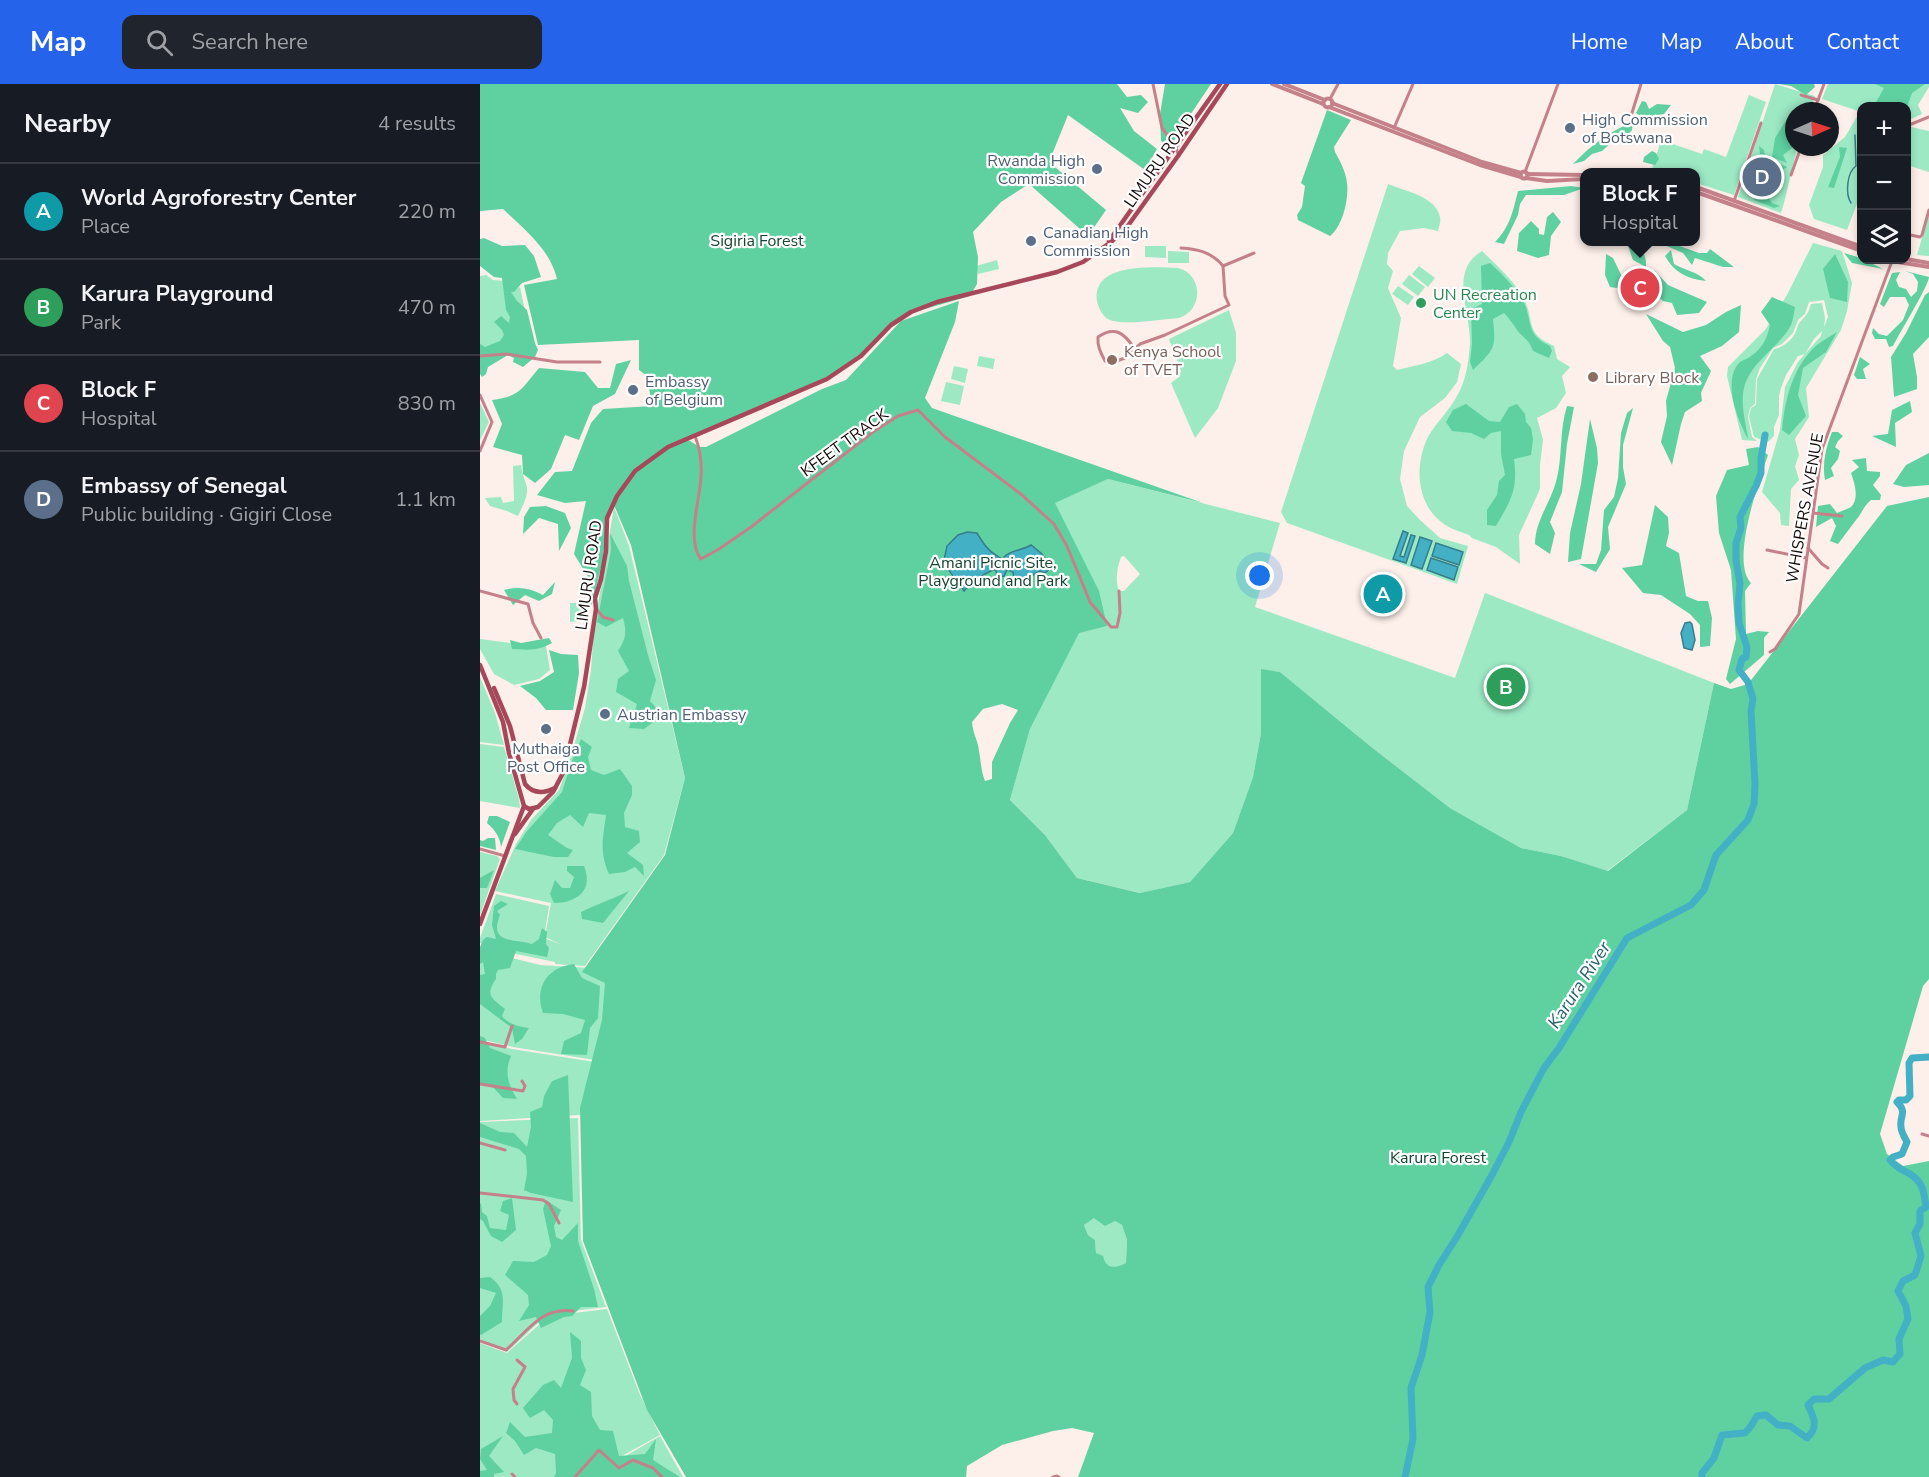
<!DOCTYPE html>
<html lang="en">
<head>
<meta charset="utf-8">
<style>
	body { margin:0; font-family:"Nunito Sans",sans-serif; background:#20242c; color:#f1f3f6 }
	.controls { position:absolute; right:18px; top:18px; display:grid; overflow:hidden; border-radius:12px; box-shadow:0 3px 9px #0003 }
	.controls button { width:54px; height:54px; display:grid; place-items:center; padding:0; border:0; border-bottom:2px solid #363941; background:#171b24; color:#f1f3f6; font:30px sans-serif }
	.compass { position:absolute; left:1305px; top:18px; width:54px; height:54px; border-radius:50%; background:#171b24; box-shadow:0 3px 9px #0003; rotate:87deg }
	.you { position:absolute; left:780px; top:492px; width:21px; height:21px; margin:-15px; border:4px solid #fff; border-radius:50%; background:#1a73e8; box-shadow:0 0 0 9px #1a73e833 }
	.badge { display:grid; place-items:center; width:39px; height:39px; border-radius:50%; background:#2563eb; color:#fff; font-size:20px; font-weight:700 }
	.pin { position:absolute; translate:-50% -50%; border:3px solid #fff; box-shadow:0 2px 6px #0006 }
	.popup { position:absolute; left:1100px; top:84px; width:120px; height:78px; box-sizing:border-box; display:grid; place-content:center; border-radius:12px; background:#171b24; filter:drop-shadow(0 2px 4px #0005); font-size:20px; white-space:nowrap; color:#9ea1a6 }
	.popup b { font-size:22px; color:#f1f3f6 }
	.popup::after { content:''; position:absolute; left:50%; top:100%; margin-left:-12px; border:12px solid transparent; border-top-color:#171b24 }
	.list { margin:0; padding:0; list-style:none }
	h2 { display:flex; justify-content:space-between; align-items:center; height:78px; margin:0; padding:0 24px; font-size:26px }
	h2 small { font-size:20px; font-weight:400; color:#9ea1a6 }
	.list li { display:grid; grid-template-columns:39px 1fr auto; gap:18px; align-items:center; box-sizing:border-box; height:96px; padding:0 24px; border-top:2px solid #363941 }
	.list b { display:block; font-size:22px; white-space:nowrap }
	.list p { margin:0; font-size:20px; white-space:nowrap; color:#9ea1a6 }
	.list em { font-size:20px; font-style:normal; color:#9ea1a6 }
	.icon { flex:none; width:33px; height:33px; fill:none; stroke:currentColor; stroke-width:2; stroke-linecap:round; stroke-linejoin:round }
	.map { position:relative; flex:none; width:1449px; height:1393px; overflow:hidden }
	header { display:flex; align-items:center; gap:36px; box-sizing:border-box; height:84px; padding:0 30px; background:#2563eb; color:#fff }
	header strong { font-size:28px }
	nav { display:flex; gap:33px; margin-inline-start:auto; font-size:21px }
	.search { width:420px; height:54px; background:#20242c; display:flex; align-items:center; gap:15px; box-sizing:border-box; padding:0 21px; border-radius:12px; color:#9ea1a6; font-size:22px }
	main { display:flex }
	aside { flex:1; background:#171b24 }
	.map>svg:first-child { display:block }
	.green { fill:#9ce9c4; fill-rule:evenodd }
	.forest { fill:#5fd1a1; fill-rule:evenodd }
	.water { fill:#44b0c5; stroke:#357e8b; stroke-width:1.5 }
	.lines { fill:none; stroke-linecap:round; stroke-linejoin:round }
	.stream { stroke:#357e8b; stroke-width:1.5 }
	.river { stroke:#44b0c5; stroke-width:7 }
	.minor { stroke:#c5818a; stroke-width:3 }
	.tertiary { stroke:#c5818a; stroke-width:4 }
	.secondary { stroke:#a7485a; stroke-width:4.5 }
	.service-dot { fill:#5c6f8a; stroke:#fff; stroke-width:2 }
	.leisure-dot { fill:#2e9e5b; stroke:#fff; stroke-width:2 }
	.education-dot { fill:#8d6e63; stroke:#fff; stroke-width:2 }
	.labels { text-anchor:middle; stroke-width:4.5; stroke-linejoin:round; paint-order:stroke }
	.service-label { font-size:16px; fill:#4e5e75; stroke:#fff; text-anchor:start }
	.street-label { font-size:16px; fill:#130904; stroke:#fff }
	.park-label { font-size:16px; fill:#144531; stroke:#fff }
	.leisure-label { font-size:16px; fill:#27864d; stroke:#fff; text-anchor:start }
	.education-label { font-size:16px; fill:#785e54; stroke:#fff; text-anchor:start }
	.water-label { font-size:18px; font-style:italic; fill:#26616c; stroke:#fff }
</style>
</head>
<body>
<header>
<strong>Map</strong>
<div class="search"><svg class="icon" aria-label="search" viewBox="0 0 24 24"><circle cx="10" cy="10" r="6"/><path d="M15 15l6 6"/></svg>Search here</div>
<nav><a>Home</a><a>Map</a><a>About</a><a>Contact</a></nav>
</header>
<main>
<aside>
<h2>Nearby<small>4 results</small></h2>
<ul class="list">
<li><span class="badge" style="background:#0f9aa8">A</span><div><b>World Agroforestry Center</b><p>Place</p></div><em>220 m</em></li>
<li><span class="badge" style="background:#2e9e5b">B</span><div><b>Karura Playground</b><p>Park</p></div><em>470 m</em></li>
<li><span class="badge" style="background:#e0444e">C</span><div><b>Block F</b><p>Hospital</p></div><em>830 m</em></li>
<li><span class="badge" style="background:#5c6f8a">D</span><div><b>Embassy of Senegal</b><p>Public building · Gigiri Close</p></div><em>1.1 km</em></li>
</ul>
</aside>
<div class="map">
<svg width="1449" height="1393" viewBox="0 0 1449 1393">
	<rect width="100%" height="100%" fill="#fdefe9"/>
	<g class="green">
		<path d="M1295 0 1335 12 1330 27H1314V63H1318C1311 85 1308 107 1301 129L1258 113Z"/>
		<polygon points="1348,0 1449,0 1449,3 1438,21 1442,30 1427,37 1426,22 1382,22 1381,28 1342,15"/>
		<polygon points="1269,11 1286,18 1254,111 1216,99 1216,88 1184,88 1172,85 1181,56 1222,70 1224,65 1246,73"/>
		<polygon points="1378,31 1381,31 1381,109 1367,146 1334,135 1329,121 1343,83 1343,71 1365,53"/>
		<polygon points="1431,43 1449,47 1449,88 1427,81 1427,55"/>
		<path d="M908 100C924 107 956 112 960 133 961 137 959 143 958 147L944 144 920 147 908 169 907 180 913 187 908 204 921 234 913 282 917 286C934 282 953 279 967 269L981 280 977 298 965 314 940 333 924 367 920 395 927 422 940 436 960 454 988 462 977 500 807 439 801 428Z"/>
		<polygon points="1449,130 1449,172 1437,171"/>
		<path d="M1333 159 1362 167 1372 199 1367 227 1361 246 1326 304 1329 333 1315 355 1319 371 1315 382 1319 396 1311 405 1309 442 1301 441 1300 429 1282 408 1300 346 1305 303 1318 278 1341 252 1342 247 1334 255 1325 270 1318 272 1306 291 1301 304 1299 312V331L1294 343V352L1288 358 1274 353 1269 333 1271 324 1276 321 1277 295 1294 265C1301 264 1310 258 1314 251 1317 247 1317 241 1321 237 1327 230 1328 230 1331 220L1342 219 1345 234 1344 243 1348 233 1344 216 1329 218 1325 230 1318 236 1313 249 1302 260 1293 264 1280 284 1276 295 1275 320 1270 324 1268 333 1272 353 1277 357 1262 356 1247 292 1248 283 1285 246 1307 211Z"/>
		<polygon points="665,162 686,162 686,174 665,173"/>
		<polygon points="688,167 709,168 709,179 688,179"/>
		<path d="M1002 167C1017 182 1036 198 1045 217 1055 240 1045 249 1074 262L1077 275 1090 283 1082 292 1086 309 1076 324 1057 334 1063 356 1060 381V405L1039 451 1040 480 1016 463 992 454 989 451C981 448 971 445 964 440 936 421 934 381 948 353 956 339 969 327 977 312 986 297 989 277 990 259 991 229 968 187 1002 167Z"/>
		<polygon points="517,176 519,185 498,190 496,182"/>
		<polygon points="939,182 955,194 948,203 932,190"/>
		<path d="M698 184C723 190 724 226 699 234 682 235 649 241 633 237 625 235 621 229 618 221 607 178 673 183 698 184Z"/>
		<polygon points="6,191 13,196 24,197 35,205 40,203 54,270 0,269 0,192"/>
		<polygon points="929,191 945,203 938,212 922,200"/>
		<polygon points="918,202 934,213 928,221 912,210"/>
		<polygon points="749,226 756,249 756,277 738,324 715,354 691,299 699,293 701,287 689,255"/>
		<polygon points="499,272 515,275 513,285 497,282"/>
		<polygon points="474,282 488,285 485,299 471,295"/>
		<polygon points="466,298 484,302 480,321 461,317"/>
		<polygon points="0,319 9,338 0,356"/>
		<path d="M41 381C42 389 44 393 46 400 50 410 42 423 38 432L27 427 10 422 5 414 21 413 23 419 34 417 33 382Z"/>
		<path d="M451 393 590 412 628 395 800 439 775 523 975 594 1005 509 1234 599 1207 726 1127 787 1081 772 1041 764 970 724 890 662 800 588 781 586V649L773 693 753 749 710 798 661 809 597 794 565 751 530 716 550 645 566 613ZM644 472 660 490 644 507H639C635 497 637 483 641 473Z"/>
		<polygon points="134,423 149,462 205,694 184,771 105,882 75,880 75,878 36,870 0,859 0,854 16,810 69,822 64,854 82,861 65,853 71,819 15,807 36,760 51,736 79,706 90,675 105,624 111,586 114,544"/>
		<polygon points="90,519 105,519 101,537 90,538"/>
		<polygon points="0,555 45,561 65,556 70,586 59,595 34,601 14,590 0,565"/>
		<polygon points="0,593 15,629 24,661 0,658"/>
		<polygon points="0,660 24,663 39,715 40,724 0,717"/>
		<polygon points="0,768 17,772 20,775 0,831"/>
		<polygon points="0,866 60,881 127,885 121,977 33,963 0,955"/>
		<polygon points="0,957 32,965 121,979 100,1031 0,1037"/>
		<polygon points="98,1034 101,1156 126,1223 68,1230 27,1268 0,1255 0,1038"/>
		<path d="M614 1133 635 1137 642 1141 647 1156 646 1179C629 1188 627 1181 616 1169L615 1156 608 1151 604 1141Z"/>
		<polygon points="127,1225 160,1311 180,1351 104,1393 0,1393 0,1259 27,1269 69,1232"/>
		<polygon points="180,1352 203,1393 109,1393"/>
	</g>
	<g class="forest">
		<path d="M0 0H637L647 13 661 11 668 18 658 29 640 24 654 47 677 65 665 86 588 31 569 78 626 126 608 152 549 100 521 118 493 148 498 173 497 200 490 212 421 232 378 274 347 296 208 356 220 363H226L342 305 366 296 421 237 479 217 475 238 445 314 452 324 723 419 628 395 575 419 619 507 627 542 599 549 550 645 530 716 565 751 597 794 660 809 710 798 753 749 773 693 781 649V585L800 588 890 662 970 724 1041 764 1081 772 1128 787 1207 726 1234 599 1251 605 1268 600 1407 422 1449 413V895L1443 902 1400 1050 1407 1070 1423 1082 1449 1077V1393H598L614 1349 592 1344 573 1347 522 1361 487 1382 486 1393H206L167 1326 103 1157 100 1024 122 936 125 899 102 888 185 771 205 694 151 461 134 421 135 413 126 445 123 475 111 524 110 496 94 470 106 417 85 419 57 411 75 388 92 387 111 339 123 325 172 322 167 292 159 286V256L58 261 44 201 77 195C70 165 44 145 23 125L0 127ZM497 449C504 461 509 469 522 476L543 466 562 470 571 484C565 486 559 489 553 490 543 491 534 487 525 486 508 484 495 496 484 506 476 497 462 484 466 471ZM522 620 538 626 530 639 512 678V695L505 697C501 687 501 678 499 667 498 656 493 651 492 638L503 625ZM614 1134 625 1142 635 1137 642 1141 647 1156 646 1179C636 1184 626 1186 623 1172L616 1169 615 1156 608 1151 604 1141Z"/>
		<polygon points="685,0 731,0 700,46 690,64 681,57 680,30"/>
		<polygon points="1299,0 1334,0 1335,3 1326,11 1311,2"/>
		<polygon points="1395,0 1445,0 1432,9 1427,23 1394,22 1404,4"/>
		<polygon points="1162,17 1166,18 1169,25 1177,20 1191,21 1184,30 1163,34 1156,29"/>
		<path d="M847 26 871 36 854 63 855 68C860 77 866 88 867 99 869 114 863 142 850 152L818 136 817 131 822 123 825 102 821 99Z"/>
		<polygon points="1308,33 1313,40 1312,64 1303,71 1307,79 1292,73 1295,54"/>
		<path d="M1153 38 1152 46 1147 52H1139L1122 67 1112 70 1104 77 1093 80C1110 62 1130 47 1153 38Z"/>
		<polygon points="1279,62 1284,66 1285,74 1307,83 1301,87 1293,80 1281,77"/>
		<polygon points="1359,63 1367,64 1354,104 1348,103 1360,73"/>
		<polygon points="1172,67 1176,69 1179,75 1175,81 1163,78 1164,73"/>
		<path d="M1091 102 1104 104 1084 111H1046L1040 120 1038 131 1024 160 1015 158C1030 143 1033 127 1038 107Z"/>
		<polygon points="1274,108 1279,108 1284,113 1288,113 1292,119 1300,122 1294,124 1274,116"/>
		<polygon points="1073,128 1081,138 1071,152 1069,171 1058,174 1037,167 1039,149 1051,137 1059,145 1059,150 1064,151 1067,133"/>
		<polygon points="4,154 22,162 45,161 54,172 61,193 42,199 34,208 31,208 37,217 47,226 55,259 58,266 55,273 43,283 33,278 34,274 28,271 8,283 6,290 2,293 0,290 0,260 5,263 20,257 24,251 22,246 14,238 21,232 29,239 30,233 26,226 22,194 14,193 0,182 0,155"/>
		<path d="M1149 158H1161C1160 167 1167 170 1166 183L1153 176 1147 159Z"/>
		<polygon points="1181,158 1194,158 1194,160 1219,169 1227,169 1230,165 1254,183 1243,183 1215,174 1212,181 1203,169 1182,160"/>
		<path d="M1191 166 1194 180C1204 186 1219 188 1226 197 1207 195 1194 188 1185 172Z"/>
		<polygon points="1364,169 1381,174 1382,176 1385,176 1403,185 1372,179"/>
		<polygon points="1126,170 1133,174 1144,197 1137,204 1130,203 1125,191"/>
		<polygon points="1355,170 1368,198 1367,218 1350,214 1343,185"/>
		<path d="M1010 179C1022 190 1033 201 1042 215 1054 235 1043 249 1070 262L1072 267 1069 274 1053 267C1048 254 1045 256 1037 246 1033 240 1029 234 1024 229L1013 235C1016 264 1015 265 993 286L990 278 992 260 991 225 1002 220 1001 182Z"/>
		<polygon points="1175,187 1188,201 1227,218 1219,229 1197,231 1192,219 1183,217 1171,207"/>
		<path d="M1425 187 1449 193C1449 201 1419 250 1413 262L1409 263 1406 255H1395L1392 249 1393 244 1399 250 1407 252 1423 236 1429 221 1425 213H1410L1404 223 1400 220 1412 189 1420 188 1416 196 1419 203 1426 205 1431 213 1437 207 1438 198 1433 190Z"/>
		<polygon points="1449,208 1449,253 1433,270 1437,293 1437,305 1414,313 1411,273 1426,249 1445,211"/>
		<path d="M1292 213 1315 223C1314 229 1313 236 1311 241 1299 264 1271 277 1264 304 1260 320 1266 340 1268 355 1258 337 1242 298 1259 279 1262 276 1268 275 1271 272 1283 264 1287 254 1290 241L1281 228Z"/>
		<polygon points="1261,221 1259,248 1242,262 1220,272 1231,287 1221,309 1222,317 1205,328 1201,340 1192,381 1181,358 1187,332 1186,317 1195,284 1190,263 1183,257 1166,230 1203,248 1226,241 1246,228"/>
		<path d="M1357 248 1346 268 1323 284 1318 311 1326 332 1309 351 1302 346C1305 315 1313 282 1337 261 1343 256 1351 252 1357 248Z"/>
		<polygon points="1380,273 1390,280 1383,285 1386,295 1377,295 1374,291"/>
		<path d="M151 276 135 310 113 322 99 356 85 351 71 385 55 399 43 390 42 371 13 363 22 340 12 316C40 313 42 304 59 284L105 288 118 304H130L136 280Z"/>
		<polygon points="1430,317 1432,328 1415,339 1416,363 1392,352 1408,350 1412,326"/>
		<path d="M986 320 1009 337 1020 338 1029 323 1037 320 1045 330 1046 338 1051 344 1053 355 1051 371 1034 375C1038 406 1031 416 1016 442L1007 441V426L1017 411 1019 397 1025 391 1021 370V347L1011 349 1004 355 991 349 972 347 966 338 973 326Z"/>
		<path d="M1087 322 1094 323 1087 360 1082 408 1070 438 1075 449 1070 470 1055 460C1055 438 1070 419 1076 398 1083 373 1079 346 1087 322Z"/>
		<polygon points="1153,324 1143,361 1143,383 1146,400 1128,443 1130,465 1116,488 1099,480 1116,480 1121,466 1124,426 1134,413 1138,394 1141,349 1147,329"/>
		<polygon points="1110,335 1117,364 1118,379 1101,475 1088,478 1090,449 1101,400"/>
		<path d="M1352 348H1358L1363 352 1358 357 1355 363 1360 367 1358 375 1351 384 1354 392 1345 396C1342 379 1346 363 1352 348Z"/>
		<path d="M1278 363 1288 371C1279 398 1250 477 1271 499L1265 507 1266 550 1278 547 1289 548 1284 554V571L1250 600 1246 595 1256 555 1251 486 1239 449 1236 412 1247 386 1269 381 1266 365Z"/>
		<polygon points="1449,369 1449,401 1424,403 1413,400 1426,381"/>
		<path d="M1386 374 1387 387 1400 388V392L1393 401 1401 411 1400 416H1391C1383 423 1382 429 1376 436 1370 444 1364 452 1358 460L1350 457 1356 442 1352 434 1336 443 1338 422 1350 420 1357 429C1361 427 1368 425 1371 423 1380 414 1374 398 1371 389L1379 383 1372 376Z"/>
		<polygon points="1175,421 1188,433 1189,449 1186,462 1199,469 1206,512 1218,517 1228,517 1232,534 1230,562 1220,563 1220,541 1210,530 1181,511 1163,509 1142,484 1162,481"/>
		<polygon points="66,422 85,429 91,444 79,467 78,440 59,434 43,450 44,433 50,423"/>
		<path d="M130 449 147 482 149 497 168 571 176 596 170 617 183 631 164 645 149 644 157 620 136 608 138 595 149 587 138 567C146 555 147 548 143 534L126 543 117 538 131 466Z"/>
		<path d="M75 498 72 510 59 517 45 511 33 521 24 506C39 502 50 504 63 511Z"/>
		<path d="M69 554 72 559C58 567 48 566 32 565L30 556 41 559Z"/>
		<polygon points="69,566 81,570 98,571 99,589 93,626 66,626 56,614 40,602 60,597 74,588"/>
		<path d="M101 655 112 663 108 673 111 686 124 691 140 685 152 702V711L144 729 145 743 159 747 160 758 147 769 163 781 164 792 155 783 145 788 129 790C119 767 123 754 126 731L109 729 103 743 90 731 77 739 68 751 87 764 93 766 88 773H74L35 765 47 747 82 708 90 682Z"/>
		<path d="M9 732H17L30 738 21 763C20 753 15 746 7 739Z"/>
		<polygon points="8,754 15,754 16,766 0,762 0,756 3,757"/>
		<path d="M87 782H104C114 806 97 819 74 819L70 810 75 796 82 804H90L94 793 87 787Z"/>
		<polygon points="14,786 7,804 0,804 0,794"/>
		<path d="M149 807 123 839 102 835 101 828C117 820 133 815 149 807Z"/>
		<path d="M21 817 28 820 17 827 20 831C8 861 35 854 52 860L59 855 62 844 67 848 66 860 69 864 67 873 36 867 30 884 18 886 16 890V895C4 912 13 915 25 925L22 932C28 940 40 943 49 944L42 955 35 960 32 944 0 920V891L5 890 3 878 0 880V863L3 856 7 853 16 855 12 841 14 822Z"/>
		<path d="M94 880 102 894 120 902 118 934 110 944 107 971 81 970 84 957 101 949 105 936 83 930 63 929C54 904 67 883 94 880Z"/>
		<path d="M0 952 5 954 10 964 31 972C24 988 28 1000 37 1015L23 1014 11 1001H0Z"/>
		<polygon points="88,991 93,1118 51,1109 44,1106 47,1090 46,1072 39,1065 0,1053 0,1039 20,1048 34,1049 47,1063 51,1043 50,1028 62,1023 64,1012 72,997"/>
		<polygon points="32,1114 36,1146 22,1158 11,1152 3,1137 0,1135 0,1120 1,1119 2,1128 7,1132 10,1144 26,1146 29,1131 20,1127 23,1117"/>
		<polygon points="66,1116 81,1126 74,1142 76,1153 82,1156 98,1139 98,1157 114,1205 118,1223 101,1223 92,1232 84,1233 61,1244 56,1233 39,1237 49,1221 48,1211 25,1191 33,1177 54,1178 67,1171 71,1162 63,1125"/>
		<path d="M10 1193C28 1206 22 1218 22 1238L1 1251 0 1250V1232L10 1222 16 1209 0 1204V1194Z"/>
		<polygon points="90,1248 101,1257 101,1274 106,1286 100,1301 111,1308 112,1332 120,1346 133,1347 139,1372 165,1370 176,1355 173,1376 200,1393 74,1393 76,1389 75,1370 56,1364 44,1371 35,1357 26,1349 30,1338 45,1353 72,1349 73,1336 64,1326 50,1334 43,1324 63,1301 74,1296 81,1304 92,1274"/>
		<polygon points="23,1352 9,1372 24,1388 14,1390 14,1393 0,1393 0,1387 7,1386 0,1375 1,1365"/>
	</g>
	<g class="water">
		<polygon points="923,447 928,449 920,472 924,473 931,451 935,452 926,479 913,475"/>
		<path d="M487 448 497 449C504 461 509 468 522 475 529 466 541 467 551 461L562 470 571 484 565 489 560 487 554 490 549 496 544 497 539 493 534 494 533 488 527 486 524 492 517 494 516 486H513L495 495 484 507 467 484 464 476 467 462 478 451Z"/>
		<polygon points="940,453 952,457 942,485 931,481"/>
		<polygon points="956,459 983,468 979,481 952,472"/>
		<polygon points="951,474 978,483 974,496 947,486"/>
		<polygon points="1210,538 1212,540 1215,556 1212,566 1204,564 1201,549 1205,539"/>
	</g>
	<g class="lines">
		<path class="stream" d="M1371 119C1365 110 1367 88 1376 82L1375 51"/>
		<g class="river">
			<polyline points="925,1393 933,1355 931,1304 942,1271 950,1228 948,1203 959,1181 978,1151 1012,1091 1029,1058 1041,1028 1064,984 1079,964 1147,854 1211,821 1224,806 1236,771 1268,736 1274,720 1275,700 1271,627 1273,615 1268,598 1259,586 1262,575 1266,573 1267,563 1259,539 1258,520 1260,500 1256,477 1256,459 1261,444 1260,433 1276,402 1281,389 1281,374 1285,351"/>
			<path d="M1222 1393V1389L1234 1374 1242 1351 1265 1349 1271 1342 1277 1332 1286 1331 1298 1341 1310 1342 1327 1354C1339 1343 1334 1334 1328 1321L1334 1315H1349L1385 1284 1403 1276 1413 1278 1420 1270 1419 1255 1428 1235 1426 1222 1418 1207 1423 1197 1435 1191 1441 1172 1435 1149 1440 1140V1127L1446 1123C1444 1108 1443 1098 1430 1090 1422 1085 1416 1084 1410 1076L1413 1073 1422 1070 1427 1058C1425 1054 1421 1048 1421 1043 1419 1032 1428 1029 1417 1018L1419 1016H1426L1430 1012 1429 979 1432 974 1449 973"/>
		</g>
		<g class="minor">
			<polyline points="673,0 682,44 696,63 698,70"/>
			<polyline points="1321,11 1338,16"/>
			<polyline points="850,15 858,0"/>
			<polyline points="1334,27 1344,0"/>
			<polyline points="1151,32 1161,0"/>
			<polyline points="1429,41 1449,33"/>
			<polyline points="914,44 933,0"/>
			<polyline points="1045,88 1078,0"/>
			<polyline points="1311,91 1321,63"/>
			<polyline points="1254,117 1281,39"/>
			<polyline points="1426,150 1440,153 1442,151 1449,126"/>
			<path d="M701 164C717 165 732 168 743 182"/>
			<polyline points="743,182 774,169"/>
			<path d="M654 264C645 250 635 241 618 253 617 262 621 269 625 277L631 279 645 274 660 260 685 251 749 221 745 212 743 182"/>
			<polyline points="0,272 26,270 77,278 120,278"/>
			<polyline points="0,311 12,338 0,367"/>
			<path d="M215 352C220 365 222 379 221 393 220 415 206 457 221 475L239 465 271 443 393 348 418 332 438 326 465 353 542 411 574 440 587 462 610 518 631 543H637L640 529 639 507"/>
			<polyline points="1333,429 1362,432"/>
			<polyline points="1328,464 1342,480 1348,484"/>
			<polyline points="1287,466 1326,474"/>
			<polyline points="0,507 48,520 53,539 61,554"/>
			<polyline points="116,525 123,533 133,536"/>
			<polyline points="1290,568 1295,565 1319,530 1342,365 1412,177"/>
			<polyline points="0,765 25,772"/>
			<polyline points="0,958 25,963 32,942"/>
			<polyline points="0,1000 43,1007 45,1002 42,997"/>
			<polyline points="1442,1050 1449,1052"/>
			<polyline points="0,1059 25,1066"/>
			<polyline points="0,1109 63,1116 69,1120 79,1139"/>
			<path d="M0 1257 26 1266C47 1248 62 1222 93 1227"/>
			<polyline points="37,1276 45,1283 33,1305 34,1316 37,1320"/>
			<polyline points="32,1390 35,1393"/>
			<polyline points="95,1393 119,1366 139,1384 153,1376 173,1384 182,1393"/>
			<polyline points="573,1393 577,1392 579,1393"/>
		</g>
		<g class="tertiary">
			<polyline points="792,0 843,20"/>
			<polyline points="804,0 845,16"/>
			<circle cx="848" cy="19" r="4.5"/>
			<polyline points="852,19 1002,78 1041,89"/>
			<polyline points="849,23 1000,81 1041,93"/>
			<circle cx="1044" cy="91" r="3.5"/>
			<polyline points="1132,88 1170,88"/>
			<polyline points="1047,90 1104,91"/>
			<polyline points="1046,94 1067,97 1104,95"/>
			<polyline points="1216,103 1382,163"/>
			<polyline points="1216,108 1382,167"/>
			<polyline points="1426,175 1449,179"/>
			<polyline points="1405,176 1449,183"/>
		</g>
		<g class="secondary">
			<polyline points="629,157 740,0"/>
			<polyline points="0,581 23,638 29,669 44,722 49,725 58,723 73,708 83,689 104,603 116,525 115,514 121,495 126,467 127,434 137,412 155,387 188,363 347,295 381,272 411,241 431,228 457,218 577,188 603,178 631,158 647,143 698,72 747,0"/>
			<path d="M14 604 30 642 45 700C53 710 63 710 75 704"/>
			<polyline points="35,750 53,725"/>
			<polyline points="0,840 44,722"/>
		</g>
	</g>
	<g class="service-dot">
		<circle cx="1090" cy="44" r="6"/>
		<circle cx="617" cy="85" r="6"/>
		<circle cx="551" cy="157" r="6"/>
		<circle cx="153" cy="306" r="6"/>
		<circle cx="125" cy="630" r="6"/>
		<circle cx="66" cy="645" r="6"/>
	</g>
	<circle class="leisure-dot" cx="941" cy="219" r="6"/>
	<g class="education-dot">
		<circle cx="632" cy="276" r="6"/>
		<circle cx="1113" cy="293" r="6"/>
	</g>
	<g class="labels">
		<g class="service-label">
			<text x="1102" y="41">High Commission<tspan x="1102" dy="18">of Botswana</tspan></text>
			<text x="605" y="82" text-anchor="end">Rwanda High<tspan x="605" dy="18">Commission</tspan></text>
			<text x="563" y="154">Canadian High<tspan x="563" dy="18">Commission</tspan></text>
			<text x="165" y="303">Embassy<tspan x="165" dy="18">of Belgium</tspan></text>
			<text x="137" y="636">Austrian Embassy</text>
			<text x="66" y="670" text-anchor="middle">Muthaiga<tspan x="66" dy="18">Post Office</tspan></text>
		</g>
		<g class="street-label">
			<text transform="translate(679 76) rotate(-55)" y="6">LIMURU ROAD</text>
			<text transform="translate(364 358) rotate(-36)" y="6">KFEET TRACK</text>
			<text transform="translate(1324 424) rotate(-80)" y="6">WHISPERS AVENUE</text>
			<text transform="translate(108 491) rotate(-82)" y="6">LIMURU ROAD</text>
		</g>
		<g class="park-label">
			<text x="277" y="162">Sigiria Forest</text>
			<text x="513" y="484">Amani Picnic Site,<tspan x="513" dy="18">Playground and Park</tspan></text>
			<text x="958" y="1079">Karura Forest</text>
		</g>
		<g class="leisure-label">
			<text x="953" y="216">UN Recreation<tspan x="953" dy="18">Center</tspan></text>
		</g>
		<g class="education-label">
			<text x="644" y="273">Kenya School<tspan x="644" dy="18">of TVET</tspan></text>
			<text x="1125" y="299">Library Block</text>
		</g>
		<g class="water-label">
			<text transform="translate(1099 901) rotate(-57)" y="6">Karura River</text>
		</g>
	</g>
</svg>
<div class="controls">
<button>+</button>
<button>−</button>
<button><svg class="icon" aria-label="layers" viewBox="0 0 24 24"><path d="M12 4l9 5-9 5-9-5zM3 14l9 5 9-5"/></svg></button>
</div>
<svg class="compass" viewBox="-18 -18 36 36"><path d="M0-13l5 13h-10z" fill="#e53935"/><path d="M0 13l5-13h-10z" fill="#9ea1a6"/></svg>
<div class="you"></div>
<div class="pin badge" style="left:903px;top:510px;background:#0f9aa8">A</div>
<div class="pin badge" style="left:1026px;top:603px;background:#2e9e5b">B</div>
<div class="pin badge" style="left:1160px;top:204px;background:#e0444e">C</div>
<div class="popup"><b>Block F</b>Hospital</div>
<div class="pin badge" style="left:1282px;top:93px;background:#5c6f8a">D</div>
</div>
</main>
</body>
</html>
